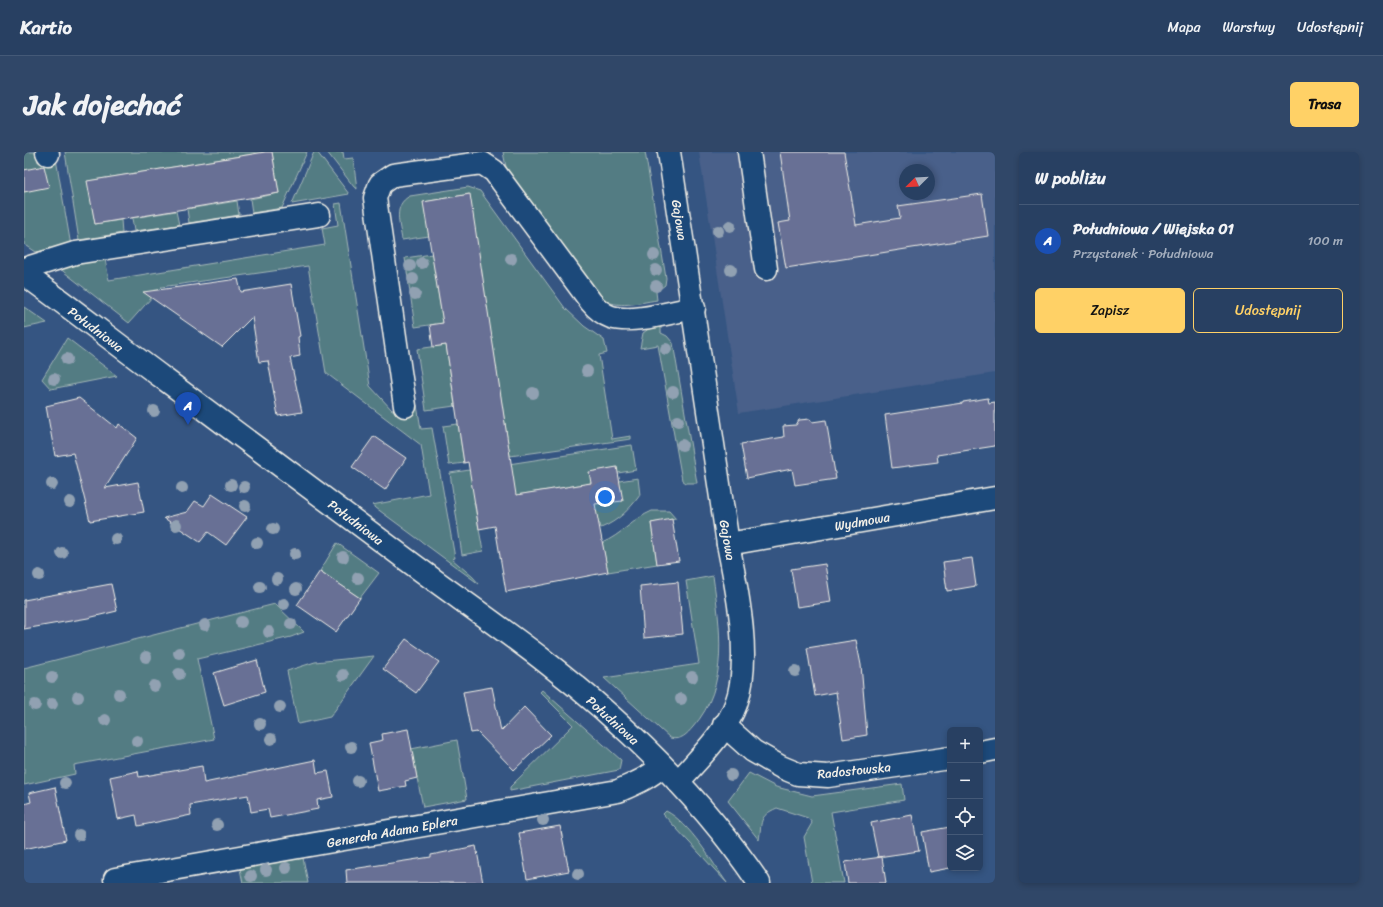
<!DOCTYPE html>
<html lang="pl">
<head>
<meta charset="utf-8">
<style>
	body { margin:0; font-family:Sriracha,sans-serif; background:#304768; color:#f1f3f6 }
	.controls { position:absolute; right:12px; bottom:12px; display:grid; overflow:hidden; border-radius:6px; box-shadow:0 2px 6px #0003 }
	.controls button { width:36px; height:36px; display:grid; place-items:center; padding:0; border:0; border-bottom:1px solid #445977; background:#284062; color:#f1f3f6; font:20px sans-serif }
	.compass { position:absolute; left:875px; top:12px; width:36px; height:36px; border-radius:50%; background:#284062; box-shadow:0 2px 6px #0003; rotate:246deg }
	.you { position:absolute; left:581px; top:345px; width:14px; height:14px; margin:-10px; border:3px solid #fff; border-radius:50%; background:#1a73e8; box-shadow:0 0 0 6px #1a73e833 }
	.badge { display:grid; place-items:center; width:26px; height:26px; border-radius:50%; background:#ffd166; color:#fff; font-size:13px; font-weight:700 }
	.pin { position:absolute; translate:-50% -33px; filter:drop-shadow(0 1px 2px #0008) }
	.pin::after { content:''; position:absolute; top:21px; width:14px; height:12px; background:inherit; clip-path:polygon(0 0,100% 0,50% 100%) }
	.list { margin:0; padding:0; list-style:none }
	h2 { display:flex; justify-content:space-between; align-items:center; height:52px; margin:0; padding:0 16px; font-size:17px }
	h2 small { font-size:13px; font-weight:400; color:#a5afbe }
	.list li { display:grid; grid-template-columns:26px 1fr auto; gap:12px; align-items:center; box-sizing:border-box; height:72px; padding:0 16px; border-top:1px solid #445977 }
	.list b { display:block; font-size:15px; white-space:nowrap }
	.list p { margin:0; font-size:13px; white-space:nowrap; color:#a5afbe }
	.list em { font-size:13px; font-style:normal; color:#a5afbe }
	.actions { display:flex; gap:8px; padding:12px 16px }
	.actions a { flex:1; padding:9px 0; border:1px solid #ffd166; border-radius:6px; text-align:center; font-size:14px; color:#ffd166 }
	.actions .main { background:#ffd166; color:#111 }
	.icon { flex:none; width:22px; height:22px; fill:none; stroke:currentColor; stroke-width:2; stroke-linecap:round; stroke-linejoin:round }
	.map { position:relative; flex:none; width:971px; height:731px; overflow:hidden; border-radius:6px }
	header { display:flex; align-items:center; gap:24px; box-sizing:border-box; height:56px; padding:0 20px; background:#284062; border-bottom:1px solid #445977 }
	header strong { font-size:19px }
	nav { display:flex; gap:22px; margin-inline-start:auto; font-size:14px }
	.intro { display:flex; align-items:center; justify-content:space-between; box-sizing:border-box; height:96px; padding:0 24px }
	h1 { margin:0; font-size:28px }
	.button { padding:10px 18px; border-radius:6px; background:#ffd166; color:#111; font-size:14px; font-weight:700 }
	main { display:flex; gap:24px; padding:0 24px }
	aside { flex:1; background:#284062; border-radius:6px; box-shadow:0 2px 6px #0003 }
	.map>svg:first-child { display:block }
	.built { fill:#48608a; fill-rule:evenodd }
	.green { fill:#527c83; stroke:#a3b6b6 }
	.building { fill:#676f95; stroke:#f4f1e8 }
	.lines { fill:none; stroke-linecap:round; stroke-linejoin:round }
	.minor-casing { stroke:#f4f1e8; stroke-width:25 }
	.minor { stroke:#1f4a7a; stroke-width:22 }
	.tree { fill:#91a1b2 }
	.labels { text-anchor:middle; stroke-width:3.5; stroke-linejoin:round; paint-order:stroke }
	.street-label { font-size:13px; fill:#f4f1e8; stroke:#1f4a7a }
</style>
</head>
<body>
<header>
<strong>Kartio</strong>
<nav><a>Mapa</a><a>Warstwy</a><a>Udostępnij</a></nav>
</header>
<div class="intro"><h1>Jak dojechać</h1><a class="button">Trasa</a></div>
<main>
<div class="map">
<svg width="971" height="731" viewBox="0 0 971 731">
	<rect width="100%" height="100%" fill="#355582"/>
	<filter id="ink" filterUnits="userSpaceOnUse"><feTurbulence type="fractalNoise" baseFrequency=".025" numOctaves="2"/><feDisplacementMap in="SourceGraphic" scale="8" xChannelSelector="R" yChannelSelector="G"/><feConvolveMatrix kernelMatrix="1 2 1 2 8 2 1 2 1" color-interpolation-filters="sRGB"/></filter>
	<g filter="url(#ink)">
		<path class="built" d="M675 0H971V221L715 261ZM881 18H905V42H881Z"/>
		<g class="green">
			<polygon points="0,0 12,0 14,10 32,7 47,94 12,100 0,92"/>
			<polygon points="41,0 241,0 64,29 71,72 97,68 98,81 55,88"/>
			<polygon points="248,0 283,0 258,56 228,61 226,47 255,41"/>
			<polygon points="290,0 293,0 325,42 268,52"/>
			<polygon points="303,0 319,0 320,7 329,6 333,37 330,35"/>
			<path d="M479 0H621L642 126 641 133 632 140 633 148C613 151 595 157 577 147L483 20Z"/>
			<path d="M444 35 456 39 541 156 560 174 580 188 583 201 575 203 588 287 607 284V287L486 304 445 42 400 50 405 84 378 88C376 73 368 53 386 44Z"/>
			<polygon points="213,49 215,63 165,71 163,57"/>
			<polygon points="317,51 346,234 368,258 393,253 397,277 408,276 431,406 428,407 449,425 455,432 348,353 405,342 397,293 302,221 284,114 137,135 105,171 35,116 81,107 85,128 301,93 298,76 314,73 311,52"/>
			<polygon points="152,59 155,73 110,79 108,66"/>
			<polygon points="408,102 419,171 391,175 381,106"/>
			<polygon points="0,155 23,171 0,176"/>
			<polygon points="630,173 637,173 637,181 643,184 649,191 673,331 662,331 658,328 634,193 616,196 619,181"/>
			<polygon points="43,186 93,224 27,237 18,227"/>
			<polygon points="422,193 431,254 402,258 393,197"/>
			<polygon points="434,272 440,311 425,313 419,274"/>
			<path d="M608 293 612 318 594 321 595 329 614 326 616 343C606 357 594 369 577 376L576 372 570 370 567 331 450 350 459 399 438 403 426 321Z"/>
			<path d="M628 359H645L652 367 627 371 633 412 584 420 578 391C597 383 609 367 628 359Z"/>
			<polygon points="313,391 355,421 336,446 296,419"/>
			<path d="M689 424C696 474 706 534 669 575 663 582 657 589 646 586L580 526 675 512 662 429Z"/>
			<polygon points="251,452 280,480 267,485 173,507 190,587 50,613 51,622 0,633 0,516"/>
			<polygon points="350,504 306,565 274,572 263,519 291,510"/>
			<polygon points="518,538 597,608 595,618 486,639 486,635 549,573 516,540"/>
			<polygon points="433,588 443,647 399,655 387,597"/>
			<path d="M725 621 752 635 788 644 878 632 880 648 807 660 820 731H788L780 685 788 671 784 666 753 656C734 664 738 671 735 688L704 649Z"/>
			<path d="M642 659C666 671 688 710 703 731L639 662Z"/>
			<polygon points="279,706 284,731 219,731 216,717"/>
		</g>
		<g class="building">
			<polygon points="241,0 248,0 255,41 71,72 63,29"/>
			<polygon points="756,0 820,0 832,73 876,66 874,54 958,42 964,84 762,116 754,71 766,69"/>
			<polygon points="20,14 25,35 0,40 0,18"/>
			<polygon points="446,42 492,343 567,331 565,320 593,315 599,349 571,352 584,420 482,440 471,374 455,377 444,310 440,311 422,193 409,195 406,173 419,171 399,50"/>
			<polygon points="214,127 217,140 267,132 276,184 274,185 276,204 266,206 278,260 254,264 244,209 235,210 228,165 198,195 119,140"/>
			<polygon points="55,246 93,276 95,272 113,286 81,336 114,330 120,360 66,369 49,301 31,304 22,254"/>
			<polygon points="964,246 965,251 971,250 971,294 913,303 914,310 868,316 861,263 939,251 939,250"/>
			<polygon points="786,267 788,270 802,268 812,327 771,333 768,317 723,326 717,292 760,285 759,274 772,273 775,268"/>
			<polygon points="350,284 382,306 361,338 328,315"/>
			<polygon points="188,342 223,365 202,393 184,380 176,390 140,366 163,360 171,349 180,354"/>
			<polygon points="648,367 655,409 633,412 627,371"/>
			<polygon points="948,406 952,434 923,439 919,410"/>
			<polygon points="801,412 807,450 773,455 767,417"/>
			<polygon points="296,419 336,446 312,480 273,453"/>
			<polygon points="654,430 659,482 620,486 616,434"/>
			<polygon points="87,432 93,459 64,466 0,477 0,448"/>
			<polygon points="382,487 415,510 392,541 359,517"/>
			<polygon points="832,488 837,513 843,583 819,587 812,540 791,544 783,496"/>
			<polygon points="233,508 241,540 200,553 190,521"/>
			<polygon points="468,535 477,579 500,555 527,583 490,618 453,580 447,581 439,540"/>
			<polygon points="384,577 393,626 381,629 382,634 354,639 345,591 359,588 358,582"/>
			<polygon points="291,608 293,621 304,619 309,645 293,648 294,657 246,666 244,657 227,660 224,643 166,653 167,663 114,674 112,663 94,667 86,625 114,619 115,625 178,614 180,631"/>
			<polygon points="31,635 42,688 0,697 0,652 7,650 5,641"/>
			<polygon points="888,663 895,699 854,705 847,671"/>
			<polygon points="536,674 545,719 503,727 495,681"/>
			<polygon points="926,675 926,716 905,720 898,680"/>
			<polygon points="452,694 459,731 323,731 322,718 407,705 407,703"/>
			<polygon points="858,705 862,731 824,731 821,710"/>
		</g>
		<g class="lines">
			<g class="minor-casing">
				<g id="minor">
					<polyline points="23,0 24,2"/>
					<path d="M645 0 704 392C713 437 728 508 712 552 701 582 675 606 654 630"/>
					<polyline points="725,0 742,117"/>
					<polyline points="0,117 51,101 295,63"/>
					<path d="M0 122C47 156 93 192 139 226 213 282 288 337 363 393 414 432 467 468 518 507 601 571 677 645 735 731"/>
					<path d="M381 254 351 46 356 32 369 23 458 11 470 19 567 150C572 156 579 162 587 165 609 172 647 160 670 156"/>
					<polyline points="704,392 971,346"/>
					<polyline points="700,573 729,599 757,615 774,622 804,624 926,606"/>
					<polyline points="956,600 971,597"/>
					<path d="M91 727 594 639C610 632 625 626 638 614"/>
				</g>
			</g>
			<use href="#minor" class="minor"/>
		</g>
		<g class="tree">
			<circle cx="706" cy="74" r="6"/>
			<circle cx="694" cy="79" r="6"/>
			<circle cx="630" cy="103" r="6"/>
			<circle cx="487" cy="107" r="6"/>
			<circle cx="398" cy="111" r="6"/>
			<circle cx="386" cy="114" r="6"/>
			<circle cx="632" cy="118" r="6"/>
			<circle cx="707" cy="118" r="6"/>
			<circle cx="389" cy="127" r="6"/>
			<circle cx="632" cy="134" r="6"/>
			<circle cx="391" cy="142" r="6"/>
			<circle cx="642" cy="197" r="6"/>
			<circle cx="43" cy="207" r="6"/>
			<circle cx="563" cy="219" r="6"/>
			<circle cx="30" cy="227" r="6"/>
			<circle cx="649" cy="240" r="6"/>
			<circle cx="509" cy="241" r="6"/>
			<circle cx="130" cy="259" r="6"/>
			<circle cx="654" cy="269" r="6"/>
			<circle cx="658" cy="293" r="6"/>
			<circle cx="28" cy="332" r="6"/>
			<circle cx="207" cy="333" r="6"/>
			<circle cx="220" cy="335" r="6"/>
			<circle cx="158" cy="336" r="6"/>
			<circle cx="46" cy="350" r="6"/>
			<circle cx="221" cy="354" r="6"/>
			<circle cx="152" cy="373" r="6"/>
			<circle cx="249" cy="377" r="6"/>
			<circle cx="92" cy="387" r="6"/>
			<circle cx="233" cy="391" r="6"/>
			<circle cx="38" cy="401" r="6"/>
			<circle cx="271" cy="402" r="6"/>
			<circle cx="319" cy="405" r="6"/>
			<circle cx="15" cy="423" r="6"/>
			<circle cx="334" cy="426" r="6"/>
			<circle cx="253" cy="427" r="6"/>
			<circle cx="236" cy="435" r="6"/>
			<circle cx="272" cy="437" r="6"/>
			<circle cx="260" cy="452" r="6"/>
			<circle cx="217" cy="470" r="6"/>
			<circle cx="267" cy="472" r="6"/>
			<circle cx="181" cy="473" r="6"/>
			<circle cx="245" cy="480" r="6"/>
			<circle cx="155" cy="501" r="6"/>
			<circle cx="122" cy="505" r="6"/>
			<circle cx="771" cy="519" r="6"/>
			<circle cx="155" cy="522" r="6"/>
			<circle cx="319" cy="523" r="6"/>
			<circle cx="28" cy="525" r="6"/>
			<circle cx="668" cy="525" r="6"/>
			<circle cx="130" cy="534" r="6"/>
			<circle cx="95" cy="542" r="6"/>
			<circle cx="54" cy="545" r="6"/>
			<circle cx="657" cy="547" r="6"/>
			<circle cx="28" cy="552" r="6"/>
			<circle cx="11" cy="553" r="6"/>
			<circle cx="256" cy="555" r="6"/>
			<circle cx="81" cy="568" r="6"/>
			<circle cx="236" cy="572" r="6"/>
			<circle cx="247" cy="587" r="6"/>
			<circle cx="113" cy="589" r="6"/>
			<circle cx="327" cy="595" r="6"/>
			<circle cx="707" cy="623" r="6"/>
			<circle cx="334" cy="629" r="6"/>
			<circle cx="41" cy="631" r="6"/>
			<circle cx="519" cy="668" r="6"/>
			<circle cx="193" cy="673" r="6"/>
			<circle cx="55" cy="683" r="6"/>
			<circle cx="262" cy="716" r="6"/>
			<circle cx="242" cy="718" r="6"/>
			<circle cx="554" cy="722" r="6"/>
			<circle cx="227" cy="724" r="6"/>
		</g>
	</g>
	<g class="labels">
		<g class="street-label">
			<text transform="translate(656 68) rotate(81)" y="5">Gajowa</text>
			<text transform="translate(72 177) rotate(37)" y="5">Południowa</text>
			<text transform="translate(838 369) rotate(-10)" y="5">Wydmowa</text>
			<text transform="translate(332 370) rotate(37)" y="5">Południowa</text>
			<text transform="translate(704 388) rotate(80)" y="5">Gajowa</text>
			<text transform="translate(589 568) rotate(42)" y="5">Południowa</text>
			<text transform="translate(830 618) rotate(-6)" y="5">Radostowska</text>
			<text transform="translate(368 679) rotate(-10)" y="5">Generała Adama Eplera</text>
		</g>
	</g>
</svg>
<div class="controls">
<button>+</button>
<button>−</button>
<button><svg class="icon" aria-label="locate" viewBox="0 0 24 24"><circle cx="12" cy="12" r="6"/><path d="M12 2v4M12 18v4M2 12h4M18 12h4"/></svg></button>
<button><svg class="icon" aria-label="layers" viewBox="0 0 24 24"><path d="M12 4l9 5-9 5-9-5zM3 14l9 5 9-5"/></svg></button>
</div>
<svg class="compass" viewBox="-18 -18 36 36"><path d="M0-13l5 13h-10z" fill="#e53935"/><path d="M0 13l5-13h-10z" fill="#a5afbe"/></svg>
<div class="you"></div>
<div class="pin badge" style="left:164px;top:273px;background:#1a4fb4">A</div>
</div>
<aside>
<h2>W pobliżu<small></small></h2>
<ul class="list">
<li><span class="badge" style="background:#1a4fb4">A</span><div><b>Południowa / Wiejska 01</b><p>Przystanek · Południowa</p></div><em>100 m</em></li>
</ul>
<div class="actions"><a class="main">Zapisz</a><a>Udostępnij</a></div>
</aside>
</main>
</body>
</html>
